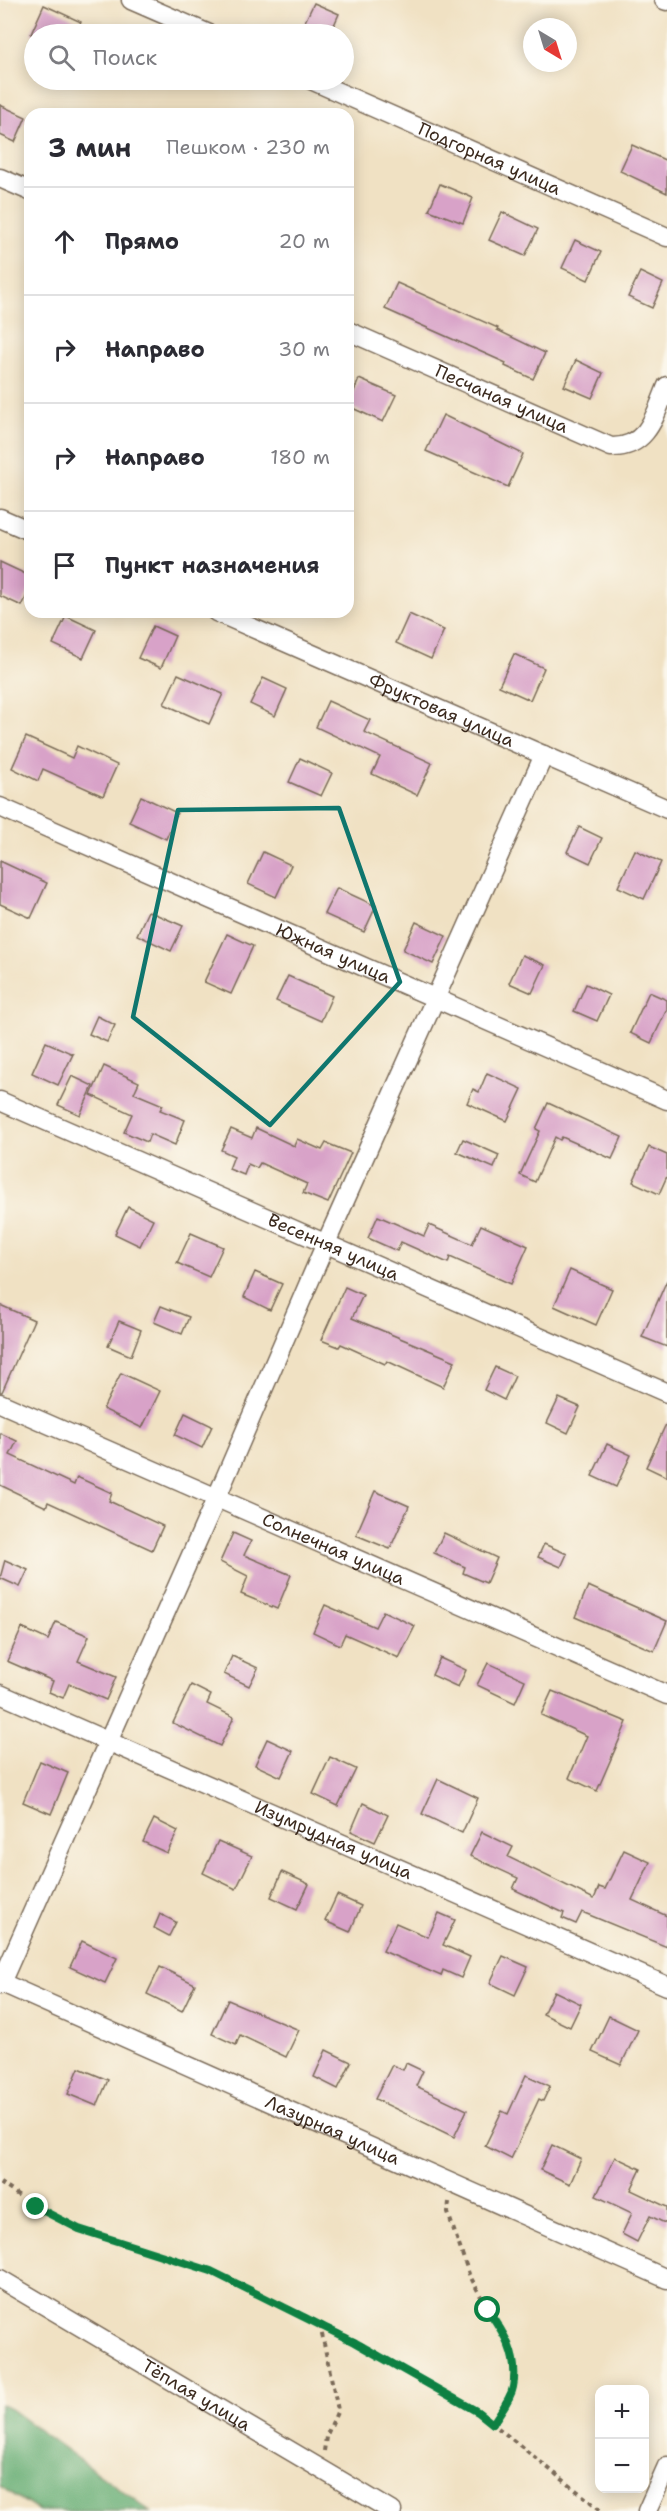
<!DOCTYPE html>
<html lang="ru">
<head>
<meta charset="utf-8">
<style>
	body { margin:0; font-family:"Shantell Sans",sans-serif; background:#f2f2f3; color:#2b2b33 }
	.controls { position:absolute; right:18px; bottom:18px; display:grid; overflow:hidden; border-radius:12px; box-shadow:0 3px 15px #0003 }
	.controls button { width:54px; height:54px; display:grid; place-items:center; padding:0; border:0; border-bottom:2px solid #e1e1e2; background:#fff; color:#2b2b33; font:30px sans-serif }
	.compass { position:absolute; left:523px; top:18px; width:54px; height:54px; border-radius:50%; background:#fff; box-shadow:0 3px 15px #0003; rotate:142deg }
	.stop { position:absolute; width:18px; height:18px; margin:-14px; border:4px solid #0b8043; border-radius:50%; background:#fff }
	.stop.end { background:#0b8043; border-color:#fff; box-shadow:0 2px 6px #0008 }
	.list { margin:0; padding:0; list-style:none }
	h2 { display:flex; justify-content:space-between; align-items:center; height:78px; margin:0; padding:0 24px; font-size:26px }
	h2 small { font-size:20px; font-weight:400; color:#7c7c81 }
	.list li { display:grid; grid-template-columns:39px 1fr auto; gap:18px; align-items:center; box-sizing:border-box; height:108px; padding:0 24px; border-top:2px solid #e1e1e2 }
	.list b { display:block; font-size:22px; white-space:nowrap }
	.list em { font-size:20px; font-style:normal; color:#7c7c81 }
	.icon { flex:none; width:33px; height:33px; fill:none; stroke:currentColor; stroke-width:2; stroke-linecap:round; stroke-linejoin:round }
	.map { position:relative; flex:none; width:667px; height:2511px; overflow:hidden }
	.search { position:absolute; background:#fff; box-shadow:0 3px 15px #0003; left:24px; top:24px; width:330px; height:66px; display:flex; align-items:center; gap:15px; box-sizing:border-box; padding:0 21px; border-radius:33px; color:#7c7c81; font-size:22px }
	.panel { position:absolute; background:#fff; box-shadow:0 3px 15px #0003; left:24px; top:108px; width:330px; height:510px; border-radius:18px }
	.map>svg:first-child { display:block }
	.forest { fill:#68ae74; stroke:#526c49; stroke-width:1.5 }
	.building { fill:#d8a2c8 }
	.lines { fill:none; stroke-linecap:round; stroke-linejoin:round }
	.minor-casing { stroke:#7a6a58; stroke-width:21 }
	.path { stroke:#7a6a58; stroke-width:4; stroke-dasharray:4.5 4.5; stroke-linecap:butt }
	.minor { stroke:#fff; stroke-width:18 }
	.route { stroke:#0b8043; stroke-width:8 }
	.marked { fill:none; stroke:#0f766e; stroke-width:4.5; stroke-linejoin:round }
	.labels { text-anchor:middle; stroke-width:4.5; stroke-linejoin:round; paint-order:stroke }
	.street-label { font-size:18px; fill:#3b2a1e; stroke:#fbf7ec }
</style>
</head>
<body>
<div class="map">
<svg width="667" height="2511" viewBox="0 0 667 2511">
	<rect width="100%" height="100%" fill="#fbf7ec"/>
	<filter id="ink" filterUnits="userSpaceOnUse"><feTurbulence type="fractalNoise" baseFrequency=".0167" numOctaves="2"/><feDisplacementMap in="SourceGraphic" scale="12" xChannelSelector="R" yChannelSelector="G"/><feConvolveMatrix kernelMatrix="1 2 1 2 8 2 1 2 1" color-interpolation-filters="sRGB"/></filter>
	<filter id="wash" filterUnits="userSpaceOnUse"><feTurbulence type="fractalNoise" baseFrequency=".008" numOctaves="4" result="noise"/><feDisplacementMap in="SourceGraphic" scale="24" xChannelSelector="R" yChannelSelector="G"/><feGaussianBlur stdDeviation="1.35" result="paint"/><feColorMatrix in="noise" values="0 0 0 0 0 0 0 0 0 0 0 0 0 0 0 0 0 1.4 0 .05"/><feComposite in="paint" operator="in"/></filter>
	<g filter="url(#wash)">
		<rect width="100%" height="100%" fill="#f0e1c3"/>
		<polygon class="forest" points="0,2404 10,2409 150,2511 39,2511 0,2486"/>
		<g id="blocks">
			<g class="building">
				<polygon points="314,3 339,14 330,34 299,34"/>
				<polygon points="44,5 81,22 75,34 31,34"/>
				<polygon points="0,105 26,117 15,142 0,135"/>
				<polygon points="632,145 667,161 667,193 620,171"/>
				<polygon points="440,184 473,198 463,223 429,210"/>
				<polygon points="502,212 538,229 525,256 489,240"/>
				<polygon points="575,240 601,252 588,280 562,268"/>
				<polygon points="640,272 663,283 652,308 628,297"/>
				<polygon points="397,283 498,328 497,330 545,353 533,379 505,366 506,363 385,309"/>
				<polygon points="576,360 603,373 592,398 564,386"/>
				<polygon points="359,379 396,395 383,422 348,406"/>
				<polygon points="443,415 523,454 508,487 426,451"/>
				<polygon points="0,562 30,576 30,589 22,606 0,596"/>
				<polygon points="409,614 444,630 431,659 396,643"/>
				<polygon points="66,616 96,630 83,658 53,644"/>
				<polygon points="153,626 175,636 161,668 138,658"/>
				<polygon points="514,654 544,668 530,700 499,686"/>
				<polygon points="178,674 223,694 209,724 164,704"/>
				<polygon points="263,678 287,689 275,716 250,704"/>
				<polygon points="328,701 370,720 364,732 432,763 417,795 372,774 380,757 316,727"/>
				<polygon points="26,737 72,758 77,746 117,765 103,796 43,769 38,781 12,768"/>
				<polygon points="300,758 332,773 321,796 289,782"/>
				<polygon points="141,796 177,813 166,839 129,822"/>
				<polygon points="579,827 602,838 590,863 567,852"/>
				<polygon points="635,850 661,862 644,899 618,887"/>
				<polygon points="263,852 291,865 276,897 248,884"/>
				<polygon points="0,861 47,883 31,918 0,904"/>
				<polygon points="337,888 376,906 364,932 324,914"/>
				<polygon points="148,911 183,926 171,951 137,935"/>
				<polygon points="416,922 446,936 433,964 403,950"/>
				<polygon points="227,934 253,946 231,994 204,982"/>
				<polygon points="522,955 545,965 532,993 509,983"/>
				<polygon points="288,976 332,996 321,1021 276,1001"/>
				<polygon points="586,984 609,995 597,1021 574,1011"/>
				<polygon points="649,992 667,1000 667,1009 651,1043 630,1033"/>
				<polygon points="97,1016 115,1025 107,1042 89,1034"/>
				<polygon points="46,1042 73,1054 58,1085 32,1073"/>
				<polygon points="104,1066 139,1082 134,1093 163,1105 160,1110 185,1120 175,1145 150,1134 147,1142 124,1132 132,1114 91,1095"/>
				<polygon points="487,1073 522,1089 507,1121 467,1103 473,1089 479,1092"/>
				<polygon points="72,1076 93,1086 80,1115 58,1105"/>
				<polygon points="548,1103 622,1137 612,1159 562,1137 560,1140 555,1137 535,1182 520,1175 540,1131 536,1129"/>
				<polygon points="256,1128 294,1146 297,1139 322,1150 326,1143 351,1153 328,1203 303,1193 307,1184 260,1163 257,1168 248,1164 244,1175 229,1169 234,1156 221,1150 231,1129 252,1138"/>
				<polygon points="463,1139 499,1155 494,1168 457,1152"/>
				<polygon points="649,1147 667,1155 667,1176 659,1194 633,1182"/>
				<polygon points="128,1207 153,1219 140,1246 115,1234"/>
				<polygon points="378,1216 424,1236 429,1225 472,1244 481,1225 528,1246 511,1284 450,1257 448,1263 401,1242 397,1251 368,1238"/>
				<polygon points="191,1233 223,1247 209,1277 177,1263"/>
				<polygon points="570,1270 612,1289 596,1325 554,1306"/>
				<polygon points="255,1272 282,1284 270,1310 244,1297"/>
				<polygon points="667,1280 667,1347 642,1337"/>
				<polygon points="345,1287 363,1295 352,1318 455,1361 443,1387 387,1361 385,1364 341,1344 339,1347 321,1340"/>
				<polygon points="0,1305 34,1320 2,1392 0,1392"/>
				<polygon points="161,1306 189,1317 182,1334 154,1322"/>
				<polygon points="119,1321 141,1330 131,1356 108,1346"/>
				<polygon points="495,1367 515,1376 504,1400 484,1390"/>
				<polygon points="121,1373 160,1391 142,1428 103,1409"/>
				<polygon points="559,1398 580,1407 568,1433 547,1423"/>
				<polygon points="185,1413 212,1426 202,1448 175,1435"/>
				<polygon points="667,1422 667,1477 646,1467"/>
				<polygon points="0,1433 17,1441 10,1455 74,1485 77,1477 112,1493 109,1501 163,1526 152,1550 48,1502 46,1507 0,1485"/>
				<polygon points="607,1444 631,1455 616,1487 592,1476"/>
				<polygon points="375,1491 409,1506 390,1549 356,1535"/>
				<polygon points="233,1533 251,1541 244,1555 291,1575 277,1609 241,1594 248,1576 220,1562"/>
				<polygon points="444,1533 497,1558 486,1583 463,1573 465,1567 434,1553"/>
				<polygon points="544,1544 567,1554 561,1567 538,1557"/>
				<polygon points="5,1560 28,1570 20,1587 0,1578"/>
				<polygon points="588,1586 667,1621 654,1651 575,1617"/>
				<polygon points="325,1605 375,1627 383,1611 415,1626 399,1658 345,1634 340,1645 313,1632"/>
				<polygon points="56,1622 89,1636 78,1661 116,1677 106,1700 69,1684 63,1698 49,1692 53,1681 7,1661 22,1628 48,1640"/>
				<polygon points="232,1656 258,1668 249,1686 224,1674"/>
				<polygon points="440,1658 466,1670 458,1687 432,1675"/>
				<polygon points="488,1663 525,1680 515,1703 477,1685"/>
				<polygon points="191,1685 211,1695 207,1704 234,1717 220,1746 173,1723"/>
				<polygon points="552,1691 627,1722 597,1791 569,1778 587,1736 541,1715"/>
				<polygon points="267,1739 293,1751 281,1777 255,1765"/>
				<polygon points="330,1757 356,1769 338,1806 313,1794"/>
				<polygon points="40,1761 68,1773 51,1814 23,1802"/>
				<polygon points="438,1779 478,1798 462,1833 422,1814"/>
				<polygon points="363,1803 388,1815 375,1842 351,1831"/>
				<polygon points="154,1819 178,1831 167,1853 143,1842"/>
				<polygon points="482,1832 513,1847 508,1857 594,1899 599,1887 605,1889 624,1850 650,1862 632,1900 667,1916 667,1947 582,1912 576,1924 562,1918 564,1913 513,1889 518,1878 470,1856"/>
				<polygon points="218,1841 252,1856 236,1889 203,1873"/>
				<polygon points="282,1872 309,1884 297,1909 271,1897"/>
				<polygon points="337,1895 361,1906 350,1932 325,1921"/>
				<polygon points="439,1913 455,1920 443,1945 470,1957 461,1978 443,1970 441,1976 383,1951 396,1923 428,1937"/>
				<polygon points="160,1914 176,1922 169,1936 154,1928"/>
				<polygon points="82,1941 117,1958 105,1983 70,1967"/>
				<polygon points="503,1956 528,1967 515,1995 490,1983"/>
				<polygon points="160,1967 195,1984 182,2011 147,1994"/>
				<polygon points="554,1991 581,2004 570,2027 543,2014"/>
				<polygon points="228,2000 299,2030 286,2057 240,2035 236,2045 212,2034"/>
				<polygon points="609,2016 638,2030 621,2065 592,2052"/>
				<polygon points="326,2050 351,2062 338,2089 314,2077"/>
				<polygon points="406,2063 423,2071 416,2086 467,2110 454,2137 375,2099 392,2065 403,2070"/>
				<polygon points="79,2068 108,2080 97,2106 68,2094"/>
				<polygon points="526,2075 550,2086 543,2101 539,2099 511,2159 485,2146 502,2111 508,2114"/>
				<polygon points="552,2145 581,2159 570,2184 540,2170"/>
				<polygon points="615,2157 641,2169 631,2190 667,2207 667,2224 650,2216 637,2242 622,2234 632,2213 596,2196"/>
			</g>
		</g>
	</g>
	<g filter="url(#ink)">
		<use href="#blocks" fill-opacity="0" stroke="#7a6a58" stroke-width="1.5"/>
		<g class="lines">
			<g class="minor-casing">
				<g id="minor">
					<polyline points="131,0 209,34"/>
					<polyline points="664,0 667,1"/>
					<path id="s1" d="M311 80 667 237"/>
					<polyline points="0,178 30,191"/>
					<path id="s2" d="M348 331 611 447C648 448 655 415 667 386"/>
					<polyline points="0,518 30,531"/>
					<path id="s3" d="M216 612 667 809"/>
					<path id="s4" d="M0 807 667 1100"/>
					<path id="s5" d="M0 1101 667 1393"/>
					<path id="s6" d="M0 1403 667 1695"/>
					<path id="s7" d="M0 1694 667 1986"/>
					<path id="s8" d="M0 1982 667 2279"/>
					<polyline points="0,1985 216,1499 326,1243 544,755"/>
					<path id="s9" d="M0 2279 392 2511"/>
					<polyline points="647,2511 667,2466"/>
				</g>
			</g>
			<g class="path">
				<polyline points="0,2183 36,2207 79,2229 211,2271 355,2341 478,2412 602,2511"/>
				<polyline points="449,2202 448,2213 469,2274 488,2310 504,2333 513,2355 513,2388 493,2424"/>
				<polyline points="320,2325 338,2410 326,2437 324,2451"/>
			</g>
			<use href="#minor" class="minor"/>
		</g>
	</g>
	<g class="lines" filter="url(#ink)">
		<path class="route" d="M36 2207 79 2229 211 2271 354 2342 478 2412 493 2424C499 2413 511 2399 513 2387 519 2356 504 2333 488 2310"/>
	</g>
	<path class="marked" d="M339 808 400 982 270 1125 133 1017 178 810Z"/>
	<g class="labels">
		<g class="street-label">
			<text dy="6" stroke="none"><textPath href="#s1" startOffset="195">Подгорная улица</textPath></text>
			<text dy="6" stroke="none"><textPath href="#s2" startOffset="168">Песчаная улица</textPath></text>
			<text dy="6" stroke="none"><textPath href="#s3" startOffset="246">Фруктовая улица</textPath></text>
			<text dy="6" stroke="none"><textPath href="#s4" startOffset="364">Южная улица</textPath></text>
			<text dy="6" stroke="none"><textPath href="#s5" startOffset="364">Весенняя улица</textPath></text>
			<text dy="6" stroke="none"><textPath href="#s6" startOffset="364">Солнечная улица</textPath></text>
			<text dy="6" stroke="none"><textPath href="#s7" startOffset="364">Изумрудная улица</textPath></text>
			<text dy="6" stroke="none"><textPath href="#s8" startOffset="364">Лазурная улица</textPath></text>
			<text dy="6" stroke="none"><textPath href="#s9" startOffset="228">Тёплая улица</textPath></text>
		</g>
	</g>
</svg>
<div class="controls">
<button>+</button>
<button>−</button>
</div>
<svg class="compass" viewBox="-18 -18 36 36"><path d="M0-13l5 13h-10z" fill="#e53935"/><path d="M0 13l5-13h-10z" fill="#7c7c81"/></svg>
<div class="stop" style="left:488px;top:2310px"></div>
<div class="stop end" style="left:36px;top:2207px"></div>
<div class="search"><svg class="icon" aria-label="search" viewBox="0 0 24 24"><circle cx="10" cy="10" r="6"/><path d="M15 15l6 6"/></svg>Поиск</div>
<section class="panel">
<h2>3 мин<small>Пешком · 230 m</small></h2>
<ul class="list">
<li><svg class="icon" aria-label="ahead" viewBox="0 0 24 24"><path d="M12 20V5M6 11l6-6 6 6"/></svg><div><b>Прямо</b></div><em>20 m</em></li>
<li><svg class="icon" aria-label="right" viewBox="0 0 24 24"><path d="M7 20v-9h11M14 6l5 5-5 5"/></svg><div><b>Направо</b></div><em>30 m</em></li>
<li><svg class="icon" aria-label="right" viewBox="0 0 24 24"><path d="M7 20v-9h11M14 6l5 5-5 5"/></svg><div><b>Направо</b></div><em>180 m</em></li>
<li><svg class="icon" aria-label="arrive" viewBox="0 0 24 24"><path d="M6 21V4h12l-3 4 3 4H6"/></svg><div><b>Пункт назначения</b></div></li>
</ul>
</section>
</div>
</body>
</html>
